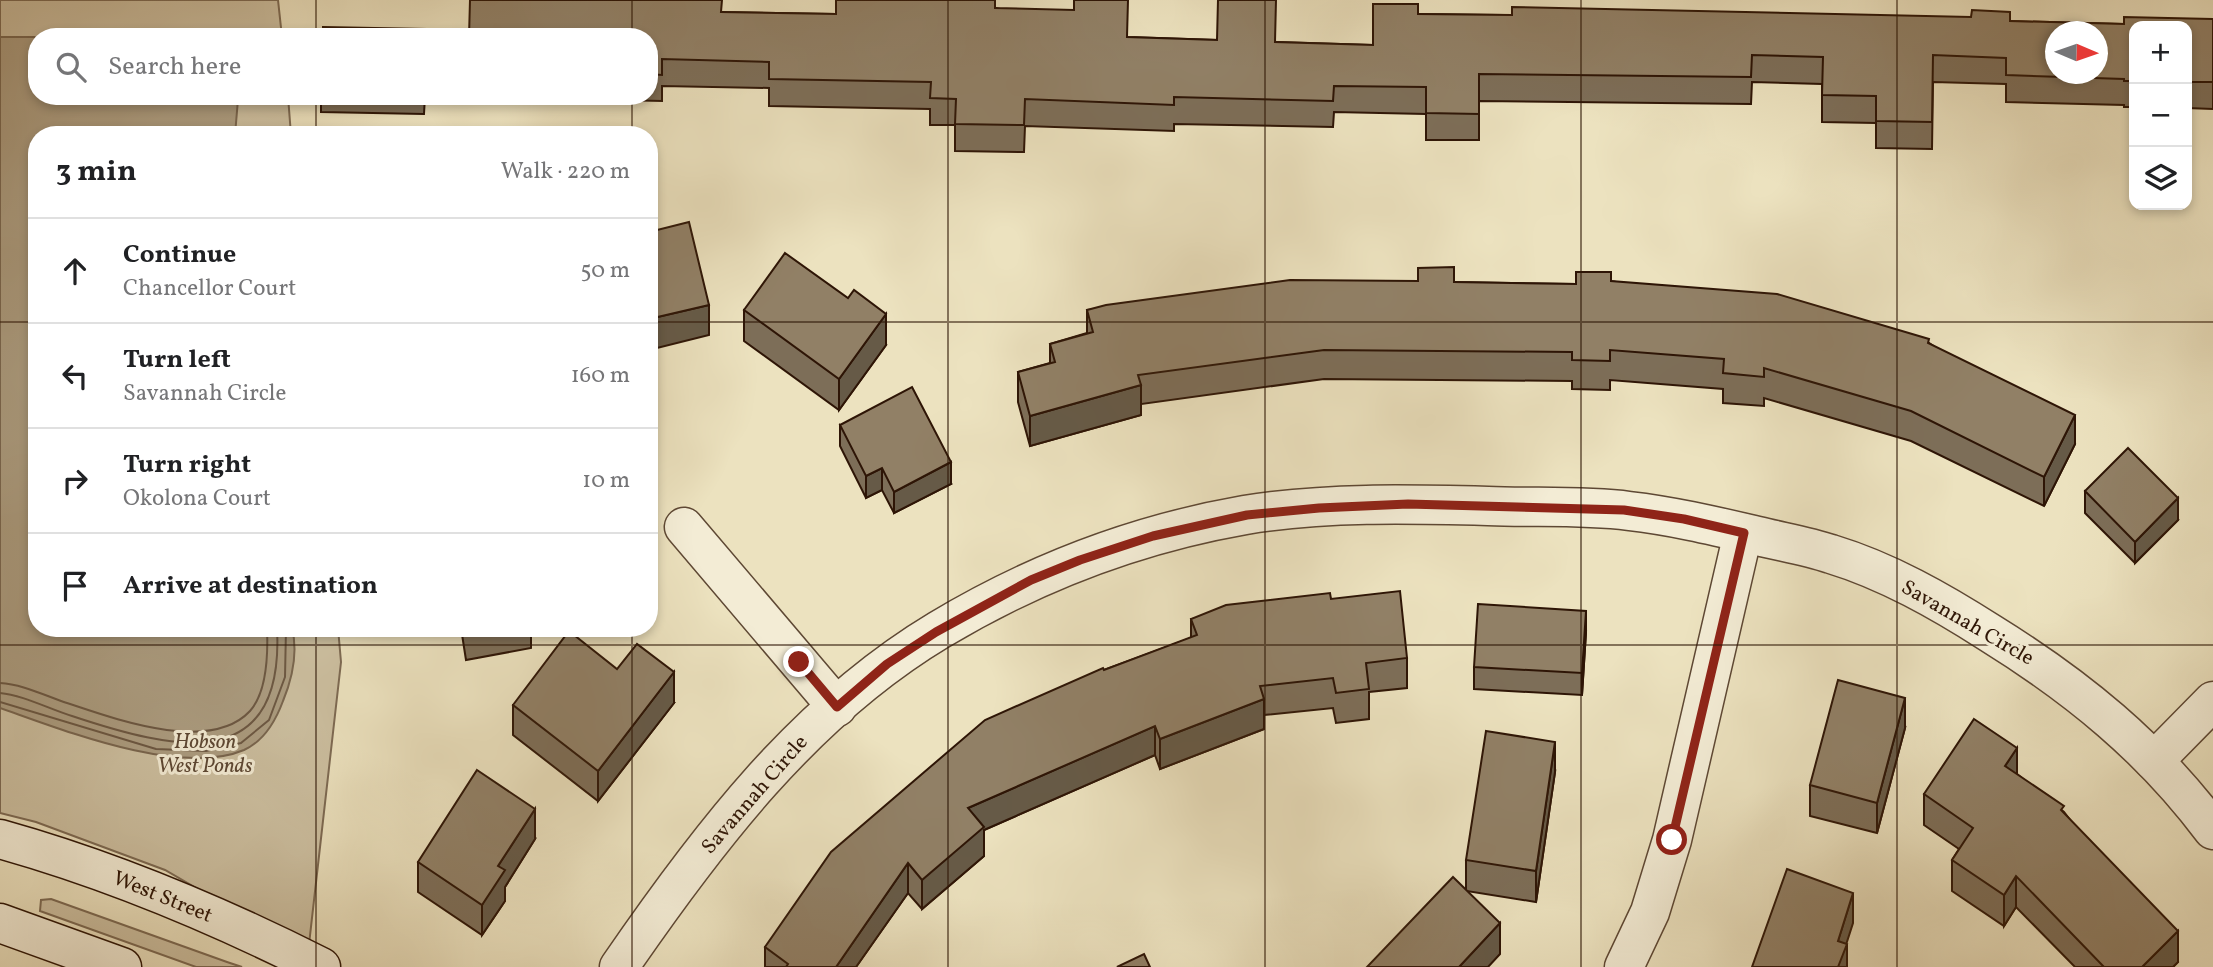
<!DOCTYPE html>
<html lang="en">
<head>
<meta charset="utf-8">
<style>
	body { margin:0; font-family:Vollkorn,serif; background:#f6f6f6; color:#202124 }
	.controls { position:absolute; right:21px; top:21px; display:grid; overflow:hidden; border-radius:14px; box-shadow:0 4px 10px #0003 }
	.controls button { width:63px; height:63px; display:grid; place-items:center; padding:0; border:0; border-bottom:2px solid #e0e0e0; background:#fff; color:#202124; font:35px sans-serif }
	.compass { position:absolute; left:2045px; top:21px; width:63px; height:63px; border-radius:50%; background:#fff; box-shadow:0 4px 10px #0003; rotate:92deg }
	.stop { position:absolute; width:21px; height:21px; margin:-16px; border:5px solid #8f2418; border-radius:50%; background:#fff }
	.stop.end { background:#8f2418; border-color:#fff; box-shadow:0 2px 7px #0008 }
	.list { margin:0; padding:0; list-style:none }
	h2 { display:flex; justify-content:space-between; align-items:center; height:91px; margin:0; padding:0 28px; font-size:30px }
	h2 small { font-size:23px; font-weight:400; color:#757577 }
	.list li { display:grid; grid-template-columns:46px 1fr auto; gap:21px; align-items:center; box-sizing:border-box; height:105px; padding:0 28px; border-top:2px solid #e0e0e0 }
	.list b { display:block; font-size:26px; white-space:nowrap }
	.list p { margin:0; font-size:23px; white-space:nowrap; color:#757577 }
	.list em { font-size:23px; font-style:normal; color:#757577 }
	.icon { flex:none; width:38px; height:38px; fill:none; stroke:currentColor; stroke-width:2; stroke-linecap:round; stroke-linejoin:round }
	.map { position:relative; flex:none; width:2213px; height:967px; overflow:hidden }
	.search { position:absolute; background:#fff; box-shadow:0 4px 10px #0003; left:28px; top:28px; width:630px; height:77px; display:flex; align-items:center; gap:18px; box-sizing:border-box; padding:0 24px; border-radius:28px; color:#757577; font-size:26px }
	.panel { position:absolute; background:#fff; box-shadow:0 4px 10px #0003; left:28px; top:126px; width:630px; height:511px; border-radius:28px }
	.map>svg:first-child { display:block }
	.green { fill:#ccbfa0; stroke:#7d6a53; stroke-width:2 }
	.water { fill:#ab9c80; stroke:#79664f; stroke-width:2 }
	.lines { fill:none; stroke-linecap:round; stroke-linejoin:round }
	.shore { stroke:#6c5843; stroke-width:2 }
	.street-casing { stroke:#5e4834; stroke-width:41 }
	.secondary-casing { stroke:#2e1506; stroke-width:41 }
	.street { stroke:#f3ecd5; stroke-width:38 }
	.secondary { stroke:#f3ecd5; stroke-width:38 }
	.wall { fill:#7d6e58; stroke:#2e1506; stroke-width:2 }
	.shaded-wall { fill:#665a47; stroke:#2e1506; stroke-width:2 }
	.building { fill:#918066; stroke:#2e1506; stroke-width:2; fill-rule:evenodd }
	.route { stroke:#8f2418; stroke-width:9 }
	.grid { fill:none; stroke:#2e1506; stroke-width:2; stroke-opacity:0.55 }
	.labels { text-anchor:middle; stroke-width:6; stroke-linejoin:round; paint-order:stroke }
	.street-label { font-size:21px; fill:#2e1506; stroke:#f3ecd5 }
	.park-label { font-size:21px; font-style:italic; fill:#5d4834; stroke:#f3ecd5 }
</style>
</head>
<body>
<div class="map">
<svg width="2213" height="967" viewBox="0 0 2213 967">
	<rect width="100%" height="100%" fill="#ece2bf"/>
	<filter id="stains"><feTurbulence type="fractalNoise" baseFrequency=".00286" numOctaves="4"/><feColorMatrix values="0 0 0 0 .2 0 0 0 0 .09 0 0 0 0 .02 0 0 0 .5 -.17"/></filter>
	<radialGradient id="worn" r=".72"><stop offset=".6" stop-color="#630" stop-opacity="0"/><stop offset="1" stop-color="#630" stop-opacity=".3"/></radialGradient>
	<g class="green">
		<polygon points="0,0 278,0 282,37 37,37 37,96 288,96 291,135 37,135 37,628 338,628 341,662 308,953 165,870 36,822 0,813"/>
		<polygon points="51,899 227,962 242,967 196,967 40,911 41,900"/>
	</g>
	<path class="water" d="M0 37H37V96H237L238 99 235 135H37V628H292C298 652 292 679 283 701 276 720 264 741 244 750 180 777 63 730 0 708Z"/>
	<g class="lines">
		<g class="shore">
			<path d="M0 683C22 684 46 696 67 703 115 719 210 754 250 711 267 692 268 652 267 628"/>
			<path d="M0 693C23 695 49 709 72 716 171 749 285 778 277 628"/>
			<polyline points="0,702 156,749 206,751 241,743 269,720 285,677 286,628"/>
		</g>
		<g class="street-casing">
			<g id="street">
				<polyline points="684,527 837,707"/>
				<polyline points="2154,761 2213,701"/>
				<path d="M619 967C707 839 804 711 939 630 1034 573 1136 534 1245 515 1325 502 1408 504 1488 506 1535 508 1583 505 1629 511 1673 516 1715 526 1758 536 1782 542 1807 546 1831 554 1887 571 1940 601 1990 633 2077 687 2151 747 2213 830"/>
				<polyline points="1624,967 1650,912 1672,840 1743,533"/>
			</g>
		</g>
		<g class="secondary-casing">
			<g id="secondary">
				<path d="M0 839C111 870 218 915 321 967"/>
				<polyline points="0,923 122,967"/>
			</g>
		</g>
		<use href="#street" class="street"/>
		<use href="#secondary" class="secondary"/>
	</g>
	<g class="wall">
		<polygon points="996,8 1128,37 1373,45 1418,14 2010,21 2124,24 2213,19 2213,109 2187,108 2187,26 2134,26 2134,107 2124,107 2124,105 2006,102 2006,84 1933,82 1932,149 1876,148 1876,123 1822,122 1822,84 1752,82 1751,104 1479,101 1479,140 1426,140 1426,114 1334,112 1333,127 1174,124 1174,131 1025,126 1024,152 955,151 955,125 930,125 930,109 769,106 769,88 662,86 662,101 619,100 619,96 649,96 649,37 722,12 836,14"/>
		<polygon points="321,96 425,96 424,114 321,112"/>
		<polygon points="1611,281 1929,343 2075,444 2044,506 1911,441 1764,398 1764,406 1723,403 1723,389 1610,380 1610,390 1572,389 1572,381 1324,379 1141,404 1141,415 1030,446 1018,402 1018,372 1050,363 1050,344 1087,333 1087,310 1454,282 1576,284"/>
		<polygon points="744,310 886,345 839,410 744,341"/>
		<polygon points="840,425 951,484 894,513 882,490 866,498 840,446"/>
		<polygon points="2085,491 2178,520 2135,563 2085,513"/>
		<polygon points="1331,599 1407,658 1407,688 1369,692 1369,719 1336,723 1333,708 1264,715 1264,729 1160,769 1155,755 984,830 984,856 922,909 908,893 856,967 765,967 765,947 1104,670 1191,638 1191,619"/>
		<polygon points="461,628 531,628 531,648 466,660"/>
		<polygon points="1586,632 1582,695 1474,689 1474,667"/>
		<polygon points="674,703 598,801 513,735 513,705"/>
		<polygon points="1905,728 1877,833 1810,816 1810,785"/>
		<polygon points="1555,772 1536,902 1467,891 1500,954 1466,890 1466,860"/>
		<polygon points="2017,774 2064,812 2178,962 2173,967 2075,967 2016,907 2004,926 1952,891 1952,860 1959,849 1924,825 1924,794"/>
		<polygon points="535,839 505,887 505,901 482,935 418,892 418,862"/>
	</g>
	<g class="shaded-wall">
		<polygon points="709,305 709,335 649,350 649,319"/>
		<polygon points="886,314 886,345 839,410 839,379"/>
		<polygon points="1141,385 1141,415 1030,446 1030,416"/>
		<polygon points="2075,415 2075,444 2044,506 2044,477"/>
		<polygon points="951,462 951,484 894,513 894,492"/>
		<polygon points="882,468 882,490 866,498 866,476"/>
		<polygon points="2178,498 2178,520 2135,563 2135,542"/>
		<polygon points="1586,611 1586,632 1582,695 1582,673"/>
		<polygon points="674,672 674,703 598,801 598,771"/>
		<polygon points="1905,698 1905,728 1877,833 1877,803"/>
		<polygon points="1264,699 1264,729 1160,769 1160,739"/>
		<polygon points="1155,726 1155,755 984,830 984,856 922,909 922,880 968,808"/>
		<polygon points="1555,742 1555,772 1536,902 1536,871"/>
		<polygon points="2017,748 2017,778 2005,766"/>
		<polygon points="535,809 535,839 505,887 505,901 482,935 482,905 498,866"/>
		<polygon points="908,863 908,893 856,967 836,967"/>
		<polygon points="2016,876 2016,907 2004,926 2004,895"/>
		<polygon points="1853,893 1853,923 1845,948 1847,944 1847,967 1838,967 1838,941"/>
		<polygon points="1500,923 1500,954 1488,967 1459,967"/>
		<polygon points="2178,931 2178,962 2173,967 2142,967"/>
	</g>
	<g class="building">
		<path d="M470 0H722L721 12 836 14V0H995V8L1074 10V0H1128L1127 37 1217 40 1218 0H1276L1275 42 1373 45V4H1418V14L1512 15V7L1971 17 1972 10 2010 12V21L2124 24V17L2213 19V82H2187V26H2134V81H2124V79L2006 75V58L1933 55 1932 122 1876 121V96L1822 95 1823 57 1752 55 1751 77 1479 74V114L1426 113V87L1334 86 1333 101 1174 97V105L1025 99 1024 125 955 124 956 99 930 98 931 82 769 79V62L662 59V75L649 74V37H469ZM2055 32H2097V74H2055Z"/>
		<polygon points="323,27 426,29 426,37 323,37"/>
		<polygon points="689,222 709,305 649,319 649,232"/>
		<polygon points="785,253 848,298 854,290 886,314 839,379 744,310"/>
		<polygon points="1454,267 1454,282 1576,284 1576,272 1611,272 1611,281 1777,294 1929,339 1928,343 2075,415 2044,477 1911,411 1764,368 1764,377 1723,373 1724,359 1610,350 1610,361 1572,360 1572,352 1324,350 1138,375 1141,385 1030,416 1018,372 1055,362 1050,344 1093,332 1087,310 1106,305 1290,280 1418,281 1418,268"/>
		<polygon points="912,387 951,462 894,492 882,468 866,476 840,425"/>
		<polygon points="2128,448 2178,498 2135,542 2085,491"/>
		<polygon points="1400,591 1407,658 1366,663 1369,689 1336,693 1333,678 1260,686 1264,699 1160,739 1155,726 968,808 984,827 922,880 908,863 836,967 786,967 788,964 765,947 831,852 985,720 1103,668 1104,670 1197,635 1191,619 1226,605 1330,593 1331,599"/>
		<polygon points="1478,604 1586,611 1582,673 1474,667"/>
		<polygon points="569,631 617,669 637,644 674,672 598,771 513,705"/>
		<polygon points="1838,680 1905,698 1877,803 1810,785"/>
		<polygon points="1974,719 2017,748 2005,766 2064,806 2061,810 2178,931 2142,967 2104,967 2016,876 2004,895 1952,860 1973,828 1924,794"/>
		<polygon points="1486,731 1555,742 1536,871 1466,860"/>
		<polygon points="477,770 535,809 498,866 505,870 482,905 418,862"/>
		<polygon points="1787,869 1853,893 1838,941 1847,944 1838,967 1752,967"/>
		<polygon points="1453,877 1500,923 1459,967 1367,967"/>
		<polygon points="1144,954 1150,967 1117,967"/>
	</g>
	<g class="lines">
		<polyline class="route" points="799,662 837,707 887,664 936,632 1031,580 1080,560 1153,536 1247,515 1319,508 1408,504 1624,510 1684,519 1744,533 1672,840"/>
	</g>
	<path class="grid" d="M316 0V37M632 0V37M948 0V967M1265 0V967M1581 0V967M1897 0V967M316 96V135M632 96V135M0 322H37M649 322H2213M316 628V967M632 628V967M0 645H2213"/>
	<g class="labels">
		<g class="street-label">
			<text transform="translate(1968 622) rotate(30)" y="7">Savannah Circle</text>
			<text transform="translate(754 794) rotate(-49)" y="7">Savannah Circle</text>
			<text transform="translate(163 896) rotate(22)" y="7">West Street</text>
		</g>
		<g class="park-label">
			<text x="205" y="748">Hobson<tspan x="205" dy="24">West Ponds</tspan></text>
		</g>
	</g>
	<rect width="100%" height="100%" filter="url(#stains)"/>
	<rect width="100%" height="100%" fill="url(#worn)"/>
</svg>
<div class="controls">
<button>+</button>
<button>−</button>
<button><svg class="icon" aria-label="layers" viewBox="0 0 24 24"><path d="M12 4l9 5-9 5-9-5zM3 14l9 5 9-5"/></svg></button>
</div>
<svg class="compass" viewBox="-18 -18 36 36"><path d="M0-13l5 13h-10z" fill="#e53935"/><path d="M0 13l5-13h-10z" fill="#757577"/></svg>
<div class="stop" style="left:1672px;top:840px"></div>
<div class="stop end" style="left:799px;top:662px"></div>
<div class="search"><svg class="icon" aria-label="search" viewBox="0 0 24 24"><circle cx="10" cy="10" r="6"/><path d="M15 15l6 6"/></svg>Search here</div>
<section class="panel">
<h2>3 min<small>Walk · 220 m</small></h2>
<ul class="list">
<li><svg class="icon" aria-label="ahead" viewBox="0 0 24 24"><path d="M12 20V5M6 11l6-6 6 6"/></svg><div><b>Continue</b><p>Chancellor Court</p></div><em>50 m</em></li>
<li><svg class="icon" aria-label="left" viewBox="0 0 24 24"><path d="M17 20v-9H6M10 6l-5 5 5 5"/></svg><div><b>Turn left</b><p>Savannah Circle</p></div><em>160 m</em></li>
<li><svg class="icon" aria-label="right" viewBox="0 0 24 24"><path d="M7 20v-9h11M14 6l5 5-5 5"/></svg><div><b>Turn right</b><p>Okolona Court</p></div><em>10 m</em></li>
<li><svg class="icon" aria-label="arrive" viewBox="0 0 24 24"><path d="M6 21V4h12l-3 4 3 4H6"/></svg><div><b>Arrive at destination</b></div></li>
</ul>
</section>
</div>
</body>
</html>
